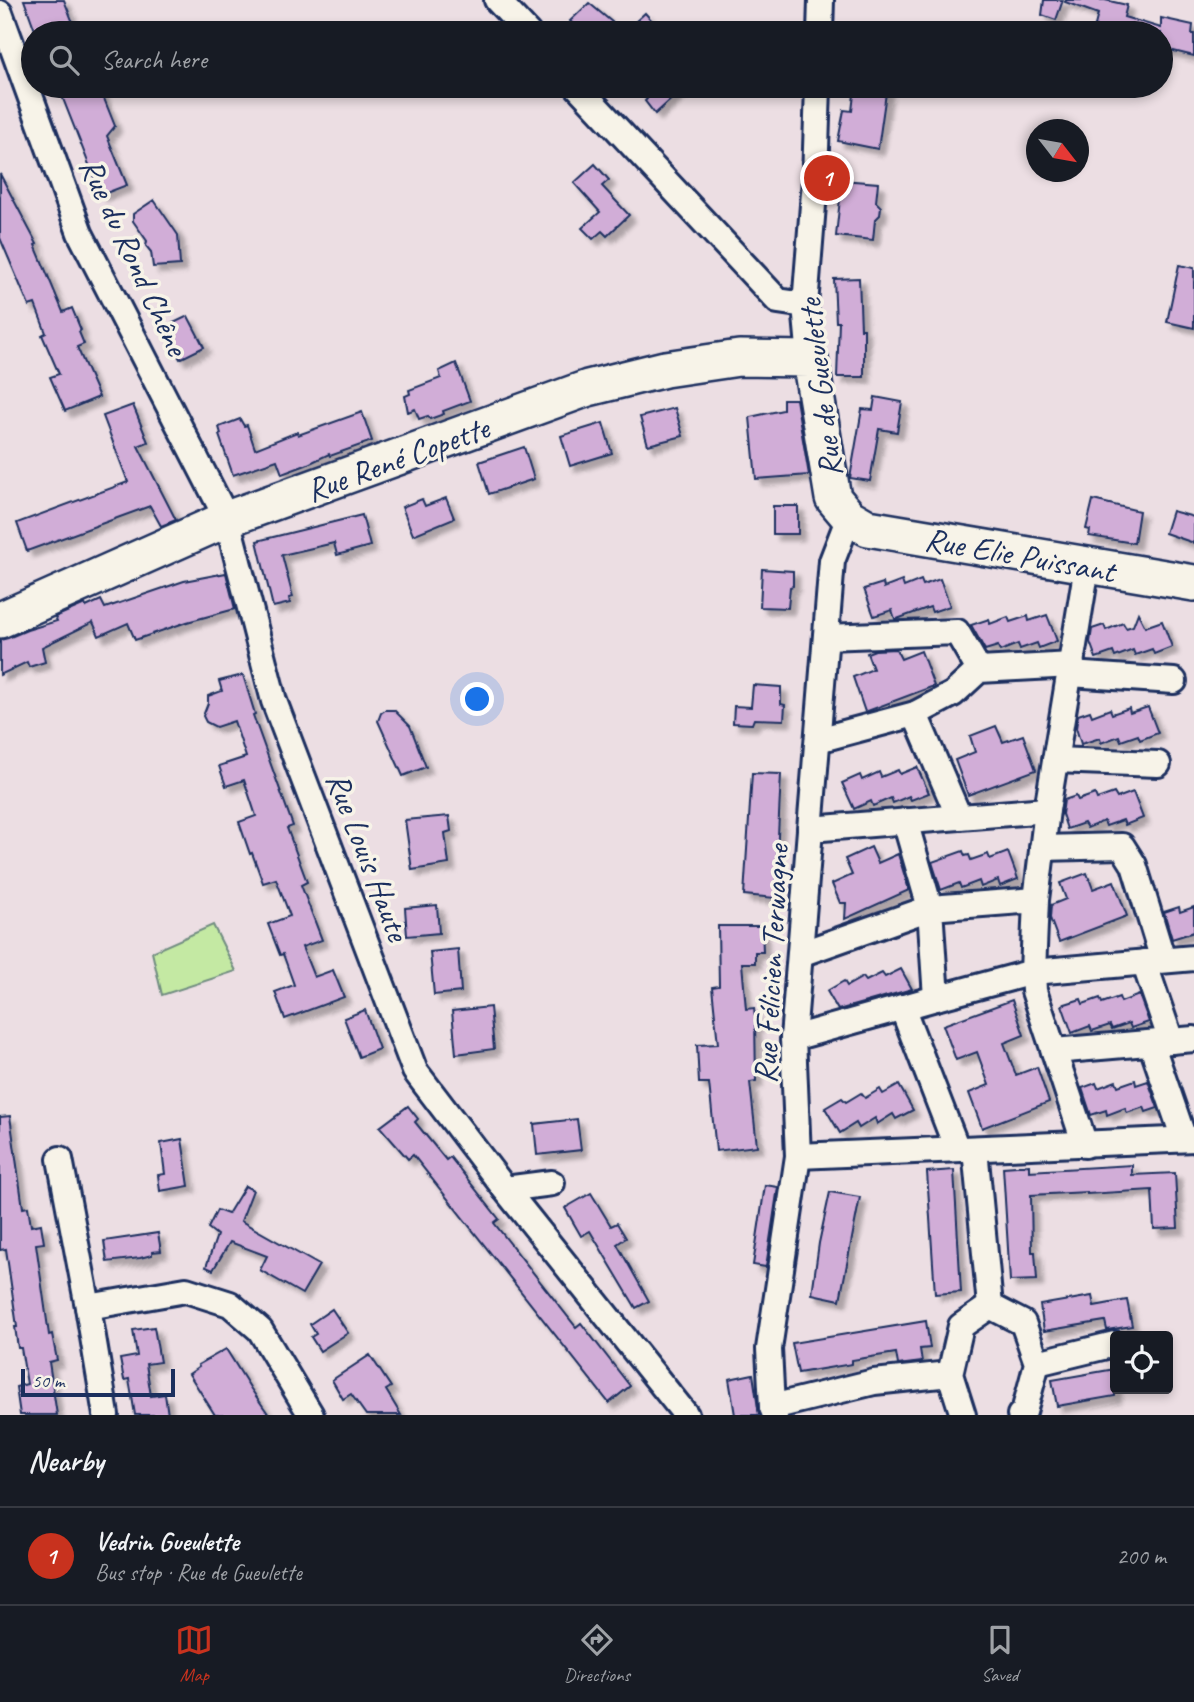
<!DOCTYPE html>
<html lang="en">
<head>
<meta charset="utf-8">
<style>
	body { margin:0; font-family:Caveat,sans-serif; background:#20242c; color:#f1f3f6 }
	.controls { position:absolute; right:21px; bottom:21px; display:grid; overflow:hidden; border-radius:7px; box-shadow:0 4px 10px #0003 }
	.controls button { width:63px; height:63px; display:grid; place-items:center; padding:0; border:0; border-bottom:2px solid #363941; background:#171b24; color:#f1f3f6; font:35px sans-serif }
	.compass { position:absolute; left:1026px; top:119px; width:63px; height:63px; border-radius:50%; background:#171b24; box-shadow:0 4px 10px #0003; rotate:121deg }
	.scale { position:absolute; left:21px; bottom:18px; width:154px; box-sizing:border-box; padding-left:7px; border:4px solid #1b2f5e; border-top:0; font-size:19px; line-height:24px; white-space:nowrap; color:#1b2f5e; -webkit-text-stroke:5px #f7f3e8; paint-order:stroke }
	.you { position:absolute; left:478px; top:700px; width:24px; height:24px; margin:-18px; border:5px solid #fff; border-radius:50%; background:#1a73e8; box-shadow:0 0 0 10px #1a73e833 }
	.badge { display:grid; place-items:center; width:46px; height:46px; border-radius:50%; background:#c8321e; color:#fff; font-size:23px; font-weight:700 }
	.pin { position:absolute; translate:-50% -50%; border:4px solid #fff; box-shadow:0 2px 7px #0006 }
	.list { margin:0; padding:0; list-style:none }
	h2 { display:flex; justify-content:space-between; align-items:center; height:91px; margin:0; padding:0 28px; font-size:30px }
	h2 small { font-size:23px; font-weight:400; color:#9ea1a6 }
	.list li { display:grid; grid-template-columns:46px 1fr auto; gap:21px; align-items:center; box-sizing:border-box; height:98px; padding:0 28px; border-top:2px solid #363941 }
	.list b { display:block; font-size:26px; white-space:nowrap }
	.list p { margin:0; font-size:23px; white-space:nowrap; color:#9ea1a6 }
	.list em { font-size:23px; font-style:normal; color:#9ea1a6 }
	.icon { flex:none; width:38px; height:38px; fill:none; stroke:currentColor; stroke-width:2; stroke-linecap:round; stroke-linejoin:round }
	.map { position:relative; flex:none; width:1194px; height:1415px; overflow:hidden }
	.search { position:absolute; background:#171b24; box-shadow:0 4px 10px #0003; left:21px; right:21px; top:21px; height:77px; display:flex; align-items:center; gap:18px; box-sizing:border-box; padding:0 24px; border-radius:38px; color:#9ea1a6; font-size:26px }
	.sheet { height:189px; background:#171b24 }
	nav { display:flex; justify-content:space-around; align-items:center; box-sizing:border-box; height:98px; border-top:2px solid #363941; background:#171b24; font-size:19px; color:#9ea1a6 }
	nav a { display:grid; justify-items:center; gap:4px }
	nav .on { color:#c8321e }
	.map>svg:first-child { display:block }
	.green { fill:#c4e9a3; stroke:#708c80; stroke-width:2 }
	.building { fill:#d1add7; stroke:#1b2f5e; stroke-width:2; filter:url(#shadow) }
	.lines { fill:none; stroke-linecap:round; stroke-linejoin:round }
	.street-casing { stroke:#1b2f5e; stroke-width:30 }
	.secondary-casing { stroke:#1b2f5e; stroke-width:40 }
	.street { stroke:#f7f3e8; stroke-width:24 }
	.secondary { stroke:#f7f3e8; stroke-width:35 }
	.labels { text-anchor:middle; stroke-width:7; stroke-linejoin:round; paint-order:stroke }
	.street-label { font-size:33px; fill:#1b2f5e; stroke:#f7f3e8 }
</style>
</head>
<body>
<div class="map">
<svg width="1194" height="1415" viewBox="0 0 1194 1415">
	<defs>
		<filter id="shadow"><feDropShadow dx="6" dy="6" stdDeviation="2" flood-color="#0004"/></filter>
	</defs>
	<rect width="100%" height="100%" fill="#ecdee3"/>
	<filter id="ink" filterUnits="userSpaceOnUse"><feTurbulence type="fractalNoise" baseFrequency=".0143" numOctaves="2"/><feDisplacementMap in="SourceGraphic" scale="14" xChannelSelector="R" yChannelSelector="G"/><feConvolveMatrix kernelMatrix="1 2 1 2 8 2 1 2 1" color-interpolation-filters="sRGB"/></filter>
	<g filter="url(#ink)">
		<polygon class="green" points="213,925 236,971 162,995 152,952"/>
		<g class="building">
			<polygon points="24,0 64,0 77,33 36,33"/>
			<polygon points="1044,0 1063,0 1056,20 1042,15"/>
			<polygon points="1066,0 1105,0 1127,5 1124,17 1161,28 1161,18 1193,25 1192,34 1194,34 1194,56 1161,48 1161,33 1093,33 1098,14 1065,2"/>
			<polygon points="589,3 624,32 645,13 663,33 582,33 570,21"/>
			<polygon points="58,86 99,86 115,126 107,136 127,185 101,195"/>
			<polygon points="635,86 686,86 655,114 645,101 647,99"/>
			<polygon points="855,86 887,86 878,149 838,141 844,110 852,111"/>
			<polygon points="595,164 609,180 602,186 629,215 607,236 602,231 593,239 582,228 600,212 574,183"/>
			<polygon points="0,174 37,244 35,245 63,312 72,308 81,330 79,332 84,344 77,347 99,397 65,411 50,377 59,374 42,335 46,333 35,304 29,306 0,238"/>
			<polygon points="842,180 878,183 876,202 881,207 880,215 875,220 873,240 836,236"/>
			<polygon points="154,200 178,235 180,265 153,267 151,252 146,246 147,241 133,221 133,214"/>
			<polygon points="1179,265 1194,268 1194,328 1167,322"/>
			<polygon points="859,278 861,329 864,329 864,377 837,377 839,322 836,322 834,279"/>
			<polygon points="188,316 204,347 180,359 163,328"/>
			<polygon points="456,363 470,401 443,411 444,414 430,419 428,416 419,419 415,409 408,412 405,396 410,394 409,390 441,378 439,371"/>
			<polygon points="875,397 902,402 897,432 879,429 870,481 850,478 862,409 873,410"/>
			<polygon points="783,399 796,399 809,475 756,479 750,417 783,410"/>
			<polygon points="133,405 148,442 138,446 176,520 161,526 150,506 27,551 17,523 128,482 103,416"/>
			<polygon points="675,408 683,436 648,445 640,417"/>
			<polygon points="362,412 372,441 330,456 329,454 306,465 282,474 277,460 233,475 219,435 221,434 219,427 240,419 244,426 247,425 255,449 297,432 298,435"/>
			<polygon points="603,423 612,453 570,466 561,436"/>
			<polygon points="524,447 534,479 489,494 479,462"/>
			<polygon points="446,498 454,518 413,535 402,507 422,499 425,506"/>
			<polygon points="1093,500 1139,511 1134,543 1089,536 1090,530 1086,529"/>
			<rect x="773" y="506" width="25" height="28"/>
			<polygon points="1172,511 1194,517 1194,543 1165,533"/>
			<polygon points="362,515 370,546 337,555 334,543 282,555 293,597 289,598 290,603 273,607 257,541"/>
			<polygon points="762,569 793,571 793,586 790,587 788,608 760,607"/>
			<polygon points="226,573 235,609 187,622 135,640 128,623 99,636 93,622 42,647 45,662 29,667 27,662 0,675 0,640 8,638 27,630 57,621 55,617 85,604 86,607 101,600 105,608 184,581"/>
			<polygon points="940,579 950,606 932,612 930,607 897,619 895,619 892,610 874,616 864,589 883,583 884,588 902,581 904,587 921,580 923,585"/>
			<polygon points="1138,613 1145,627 1162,621 1172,647 1154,654 1152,649 1135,655 1133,650 1115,657 1113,652 1096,658 1090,642 1092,629 1104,625 1106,630 1123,623 1126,628 1133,626"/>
			<polygon points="1047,615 1057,641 1039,648 1037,643 1020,649 1018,644 1000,651 998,646 985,650 971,625 989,619 990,624 1008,617 1010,622 1028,616 1029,621"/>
			<polygon points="896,649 901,659 921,651 934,686 865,712 853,677 873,669 867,653 875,650"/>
			<polygon points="243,675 255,714 253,715 293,826 287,828 307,882 301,885 322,940 302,947 314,977 333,970 344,997 285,1019 275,992 294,985 283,954 280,955 268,924 290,916 276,879 263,883 252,853 250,854 239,822 256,816 244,780 226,786 219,766 246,757 234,721 216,727 206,722 203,716 208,703 208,696 222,691 219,681"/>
			<polygon points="753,685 781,687 781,704 785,705 784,720 754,719 752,724 733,723 734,706 751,707"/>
			<polygon points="1148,707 1158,733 1140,740 1138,735 1121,741 1119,736 1101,743 1100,738 1081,744 1076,728 1078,715 1090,711 1092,716 1110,709 1112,714 1129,708 1130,713"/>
			<polygon points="385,710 394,710 410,726 426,767 403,776 378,721 381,713"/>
			<polygon points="996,726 1003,742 1023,735 1036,770 968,795 955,760 975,752 970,736"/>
			<polygon points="917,767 929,793 911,800 909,796 893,803 891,798 873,806 871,801 854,809 842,783 860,775 862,780 879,772 881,777 898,770 900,774"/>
			<polygon points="752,773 781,774 775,898 744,895"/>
			<polygon points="1133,792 1143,818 1125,825 1123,820 1106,826 1104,821 1087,828 1084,823 1067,829 1062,814 1064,800 1076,796 1078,800 1095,794 1097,799 1114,793 1117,798"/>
			<polygon points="449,816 451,831 445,833 449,864 412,870 405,820"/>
			<polygon points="871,847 878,863 898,854 909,890 845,919 846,903 840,903 832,884 852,875 845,859"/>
			<polygon points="963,851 965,856 969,855 971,860 988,854 990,859 1008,852 1018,879 1000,886 998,880 981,887 979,881 961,888 959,883 941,890 932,862"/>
			<polygon points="1087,873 1093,889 1114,881 1127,916 1059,942 1050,918 1051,905 1066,899 1060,883"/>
			<polygon points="437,905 439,933 407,936 405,908"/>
			<polygon points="1179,907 1180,912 1194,907 1194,932 1172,939 1164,912"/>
			<polygon points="718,926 762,926 763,952 755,952 755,963 742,963 746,1009 754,1008 755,1018 756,1081 750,1082 757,1146 716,1151 709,1083 699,1083 697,1045 718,1044 712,987 719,986"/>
			<polygon points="458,949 461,992 434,995 430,952"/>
			<polygon points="901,969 912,989 838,1010 827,991 844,981 847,986 863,977 866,981 882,973 885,977"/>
			<polygon points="1139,995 1149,1022 1131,1028 1129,1023 1112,1029 1110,1025 1092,1031 1090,1026 1072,1033 1062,1005 1081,999 1083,1004 1100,998 1102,1003 1119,997 1121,1002"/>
			<polygon points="1012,1000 1024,1035 1004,1043 1016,1075 1037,1067 1049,1102 982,1128 969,1093 989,1085 977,1052 956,1060 943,1025"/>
			<polygon points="490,1007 494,1049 456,1054 452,1011"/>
			<polygon points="365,1010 379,1049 359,1057 344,1018"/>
			<polygon points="1135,1080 1136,1085 1148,1081 1158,1108 1146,1112 1144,1107 1127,1113 1125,1108 1107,1115 1106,1110 1091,1115 1082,1088 1096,1083 1098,1088 1116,1081 1118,1086"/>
			<polygon points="899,1085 913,1110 896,1119 893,1114 877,1124 875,1118 859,1128 856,1123 840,1133 825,1108 842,1098 846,1102 861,1093 865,1098 880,1089 883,1094"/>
			<polygon points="408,1106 418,1119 415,1122 446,1160 450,1157 499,1219 494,1223 576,1327 581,1323 630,1386 609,1403 413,1155 408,1159 380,1127"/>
			<polygon points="10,1116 23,1208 28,1207 31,1226 41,1224 44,1243 36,1244 49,1335 52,1334 57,1360 49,1362 57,1415 20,1415 16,1387 27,1384 21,1348 18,1348 15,1327 17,1327 6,1249 0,1250 0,1117"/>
			<polygon points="577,1119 581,1150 537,1155 534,1124"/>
			<polygon points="182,1139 189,1186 160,1191 158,1175 165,1174 161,1143"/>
			<polygon points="1029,1165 1029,1171 1132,1165 1132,1175 1175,1173 1178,1228 1154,1229 1152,1190 1087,1194 1087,1192 1031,1195 1032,1252 1035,1252 1037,1280 1010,1281 1003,1167"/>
			<polygon points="954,1170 961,1292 935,1294 927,1172"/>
			<polygon points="765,1185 778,1187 766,1267 753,1265"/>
			<polygon points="245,1186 253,1190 241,1221 319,1265 302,1294 260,1270 267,1256 230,1242 213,1270 206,1267 217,1235 208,1228 217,1210 228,1214"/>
			<polygon points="830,1192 860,1197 840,1300 812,1294 819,1243"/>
			<polygon points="591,1193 611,1226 617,1223 626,1238 617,1244 649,1301 636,1308 590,1231 581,1236 565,1208"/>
			<polygon points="158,1233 161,1251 152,1252 152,1255 140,1258 107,1262 104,1241"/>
			<polygon points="1092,1296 1094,1306 1127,1300 1132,1326 1107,1330 1105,1321 1044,1331 1040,1305"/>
			<polygon points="332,1309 348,1333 320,1351 311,1337 316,1334 310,1324"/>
			<polygon points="926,1321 930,1348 920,1349 922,1362 898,1365 896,1353 852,1360 852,1364 798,1373 792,1343"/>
			<polygon points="154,1327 160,1362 146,1364 151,1396 165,1394 168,1415 135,1415 129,1379 124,1380 120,1359 137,1356 133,1330"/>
			<polygon points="226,1349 251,1389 269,1415 215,1415 189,1374 199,1367 198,1365"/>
			<polygon points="370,1355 391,1387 386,1390 401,1415 366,1415 351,1394 343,1399 332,1380"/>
			<polygon points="1115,1369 1115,1396 1057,1406 1052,1380"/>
			<polygon points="753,1374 759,1415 735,1415 729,1379"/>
		</g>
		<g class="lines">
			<g class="street-casing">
				<g id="street">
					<polyline points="497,0 528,33"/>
					<polyline points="0,13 80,233 227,519 274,701 415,1071 505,1189 686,1415"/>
					<polyline points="820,33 821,0"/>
					<polyline points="577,86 778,301 805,305"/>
					<polyline points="810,359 805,305 815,180 818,86"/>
					<polyline points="826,637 957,632 979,670"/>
					<polyline points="1070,674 1174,681"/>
					<polyline points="915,714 959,817"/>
					<polyline points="818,740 915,714 953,694 979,670 1072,665"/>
					<polyline points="1055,760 1158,764"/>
					<polyline points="810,829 1047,810"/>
					<polyline points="1042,848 1122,846 1134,865 1163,960"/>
					<polyline points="1036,900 930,908 936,998 1033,972 1036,900 1047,810 1087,566"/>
					<polyline points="800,954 930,908 905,821"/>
					<polyline points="1144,962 1171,1041"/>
					<polyline points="902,1007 957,1149"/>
					<polyline points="793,1038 936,998"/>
					<polyline points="1151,1043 1184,1139"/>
					<polyline points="1054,1051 1194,1039"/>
					<polyline points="1085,1145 1034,991 1033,972 1194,958"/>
					<polyline points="975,1149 990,1306"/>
					<polyline points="798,1156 1194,1139"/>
					<polyline points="60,1159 88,1307 106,1415"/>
					<polyline points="505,1189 552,1183"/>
					<polyline points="990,1306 1023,1323 1037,1363 1024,1412 1020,1415"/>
					<polyline points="88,1307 186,1290 230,1304 260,1330 311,1415"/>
					<polyline points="1037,1363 1115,1344"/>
					<polyline points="772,1407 874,1382 950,1374"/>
					<polyline points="775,1415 772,1407 769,1349 798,1156 793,1038 832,561 849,517"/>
					<polyline points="963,1415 950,1374 961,1326 990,1306"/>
				</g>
			</g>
			<g class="secondary-casing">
				<polyline id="secondary" points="0,620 227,519 588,388 665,369 739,358 810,359 833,498 849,517 868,528 1194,583"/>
			</g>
			<use href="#street" class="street"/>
			<use href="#secondary" class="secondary"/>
		</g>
	</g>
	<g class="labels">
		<g class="street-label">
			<text transform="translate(135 256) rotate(65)" y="12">Rue du Rond Chêne</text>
			<text transform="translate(819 388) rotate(-97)" y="12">Rue de Gueulette</text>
			<text transform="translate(397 458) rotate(-20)" y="12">Rue René Copette</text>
			<text transform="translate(1020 554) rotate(10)" y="12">Rue Elie Puissant</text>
			<text transform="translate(369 856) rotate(69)" y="12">Rue Louis Haute</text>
			<text transform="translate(770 964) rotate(-87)" y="12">Rue Félicien Terwagne</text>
		</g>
	</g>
</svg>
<div class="controls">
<button><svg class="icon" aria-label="locate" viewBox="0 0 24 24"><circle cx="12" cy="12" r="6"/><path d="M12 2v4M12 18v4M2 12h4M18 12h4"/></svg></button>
</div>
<svg class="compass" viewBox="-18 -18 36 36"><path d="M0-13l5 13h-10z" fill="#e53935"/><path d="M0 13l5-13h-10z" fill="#9ea1a6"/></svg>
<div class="scale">50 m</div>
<div class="you"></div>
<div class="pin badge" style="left:827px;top:178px">1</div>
<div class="search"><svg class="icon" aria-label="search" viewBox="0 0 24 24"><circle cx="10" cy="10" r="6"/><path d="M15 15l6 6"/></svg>Search here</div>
</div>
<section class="sheet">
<h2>Nearby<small></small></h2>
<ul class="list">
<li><span class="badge">1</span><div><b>Vedrin Gueulette</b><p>Bus stop · Rue de Gueulette</p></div><em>200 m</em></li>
</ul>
</section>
<nav>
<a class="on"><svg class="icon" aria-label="map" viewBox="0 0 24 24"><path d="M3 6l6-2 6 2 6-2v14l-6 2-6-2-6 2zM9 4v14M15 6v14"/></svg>Map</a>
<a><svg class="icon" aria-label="directions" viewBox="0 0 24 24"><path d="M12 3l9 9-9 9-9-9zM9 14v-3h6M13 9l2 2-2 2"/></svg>Directions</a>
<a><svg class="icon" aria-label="saved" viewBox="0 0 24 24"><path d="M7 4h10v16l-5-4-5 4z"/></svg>Saved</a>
</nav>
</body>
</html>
